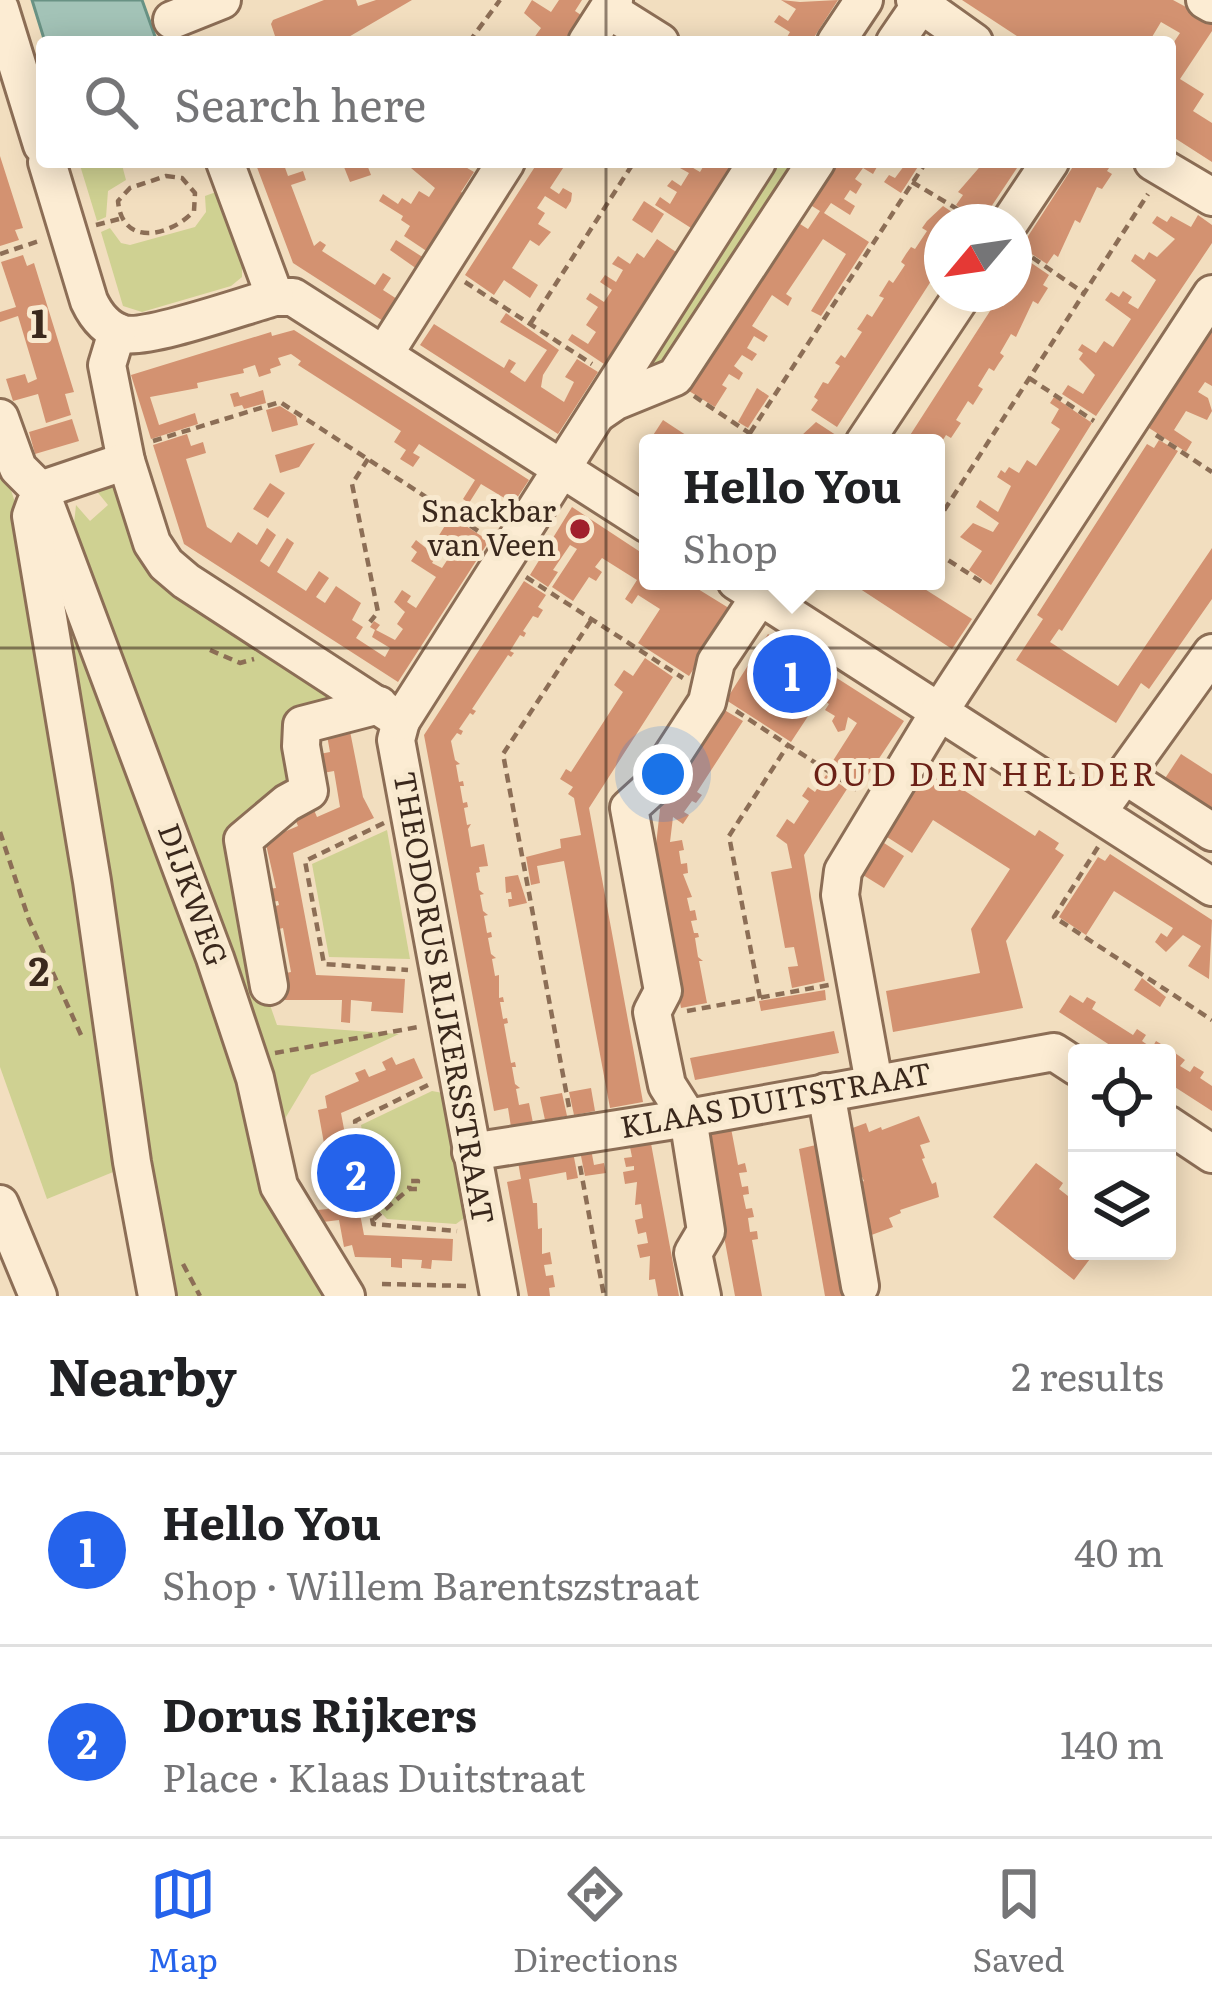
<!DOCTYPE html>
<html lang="en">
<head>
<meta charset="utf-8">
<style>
	body { margin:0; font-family:Literata,serif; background:#f6f6f6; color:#202124 }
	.controls { position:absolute; right:36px; bottom:36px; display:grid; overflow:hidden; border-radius:12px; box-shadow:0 6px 30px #0003 }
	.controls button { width:108px; height:108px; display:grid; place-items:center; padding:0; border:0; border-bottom:3px solid #e0e0e0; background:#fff; color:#202124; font:60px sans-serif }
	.compass { position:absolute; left:924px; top:204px; width:108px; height:108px; border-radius:50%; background:#fff; box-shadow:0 6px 30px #0003; rotate:241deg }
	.you { position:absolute; left:663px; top:774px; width:42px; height:42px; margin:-30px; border:9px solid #fff; border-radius:50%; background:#1a73e8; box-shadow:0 0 0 18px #1a73e833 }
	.badge { display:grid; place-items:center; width:78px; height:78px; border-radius:50%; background:#2563eb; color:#fff; font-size:39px; font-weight:700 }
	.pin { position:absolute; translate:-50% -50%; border:6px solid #fff; box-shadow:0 3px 12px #0006 }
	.popup { position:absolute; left:639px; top:434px; width:306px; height:156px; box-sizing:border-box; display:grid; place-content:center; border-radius:12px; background:#fff; filter:drop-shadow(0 3px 9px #0005); font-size:39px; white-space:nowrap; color:#757577 }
	.popup b { font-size:45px; color:#202124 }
	.popup::after { content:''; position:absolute; left:50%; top:100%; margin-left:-24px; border:24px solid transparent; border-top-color:#fff }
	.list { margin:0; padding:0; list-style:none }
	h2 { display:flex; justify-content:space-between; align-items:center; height:156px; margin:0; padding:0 48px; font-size:51px }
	h2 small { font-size:39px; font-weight:400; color:#757577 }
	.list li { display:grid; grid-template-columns:78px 1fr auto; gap:36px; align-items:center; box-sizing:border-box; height:192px; padding:0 48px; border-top:3px solid #e0e0e0 }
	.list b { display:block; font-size:45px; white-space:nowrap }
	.list p { margin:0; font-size:39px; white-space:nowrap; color:#757577 }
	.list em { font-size:39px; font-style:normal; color:#757577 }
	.icon { flex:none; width:66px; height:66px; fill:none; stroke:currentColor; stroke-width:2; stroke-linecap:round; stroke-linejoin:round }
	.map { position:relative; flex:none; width:1212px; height:1296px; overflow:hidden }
	.search { position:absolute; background:#fff; box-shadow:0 6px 30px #0003; left:36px; right:36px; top:36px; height:132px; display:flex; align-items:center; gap:30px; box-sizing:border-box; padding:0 42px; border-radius:12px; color:#757577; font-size:45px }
	.sheet { height:540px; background:#fff }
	nav { display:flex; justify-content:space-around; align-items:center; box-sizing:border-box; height:168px; border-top:3px solid #e0e0e0; background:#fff; font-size:33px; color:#757577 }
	nav a { display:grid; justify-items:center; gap:6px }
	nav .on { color:#2563eb }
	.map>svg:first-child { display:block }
	.green { fill:#cfd192 }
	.water { fill:#a3c3b7; stroke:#699284; stroke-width:3 }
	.building { fill:#d39271 }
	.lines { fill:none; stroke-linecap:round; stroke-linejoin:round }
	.minor-casing { stroke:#8c6e56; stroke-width:42 }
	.path { stroke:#8c6e56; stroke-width:4.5; stroke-dasharray:9 6; stroke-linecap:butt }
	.minor { stroke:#fcecd3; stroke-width:36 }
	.grid { fill:none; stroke:#3a281c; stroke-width:3; stroke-opacity:0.55 }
	.poi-dot { fill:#a1202c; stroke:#f8e9cf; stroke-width:4.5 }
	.labels { text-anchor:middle; stroke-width:10; stroke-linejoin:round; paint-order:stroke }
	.poi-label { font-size:30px; fill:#3a281c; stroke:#f8e9cf; text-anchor:end }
	.street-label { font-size:30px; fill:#3a281c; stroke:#f8e9cf }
	.neighbourhood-label { font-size:33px; letter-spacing:3px; fill:#6b2117; stroke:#f8e9cf }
	.grid-label { font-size:39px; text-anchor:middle; font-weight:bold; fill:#3a281c; stroke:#f8e9cf; stroke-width:10; stroke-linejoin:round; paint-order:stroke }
</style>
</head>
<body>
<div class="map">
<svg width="1212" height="1296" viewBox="0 0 1212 1296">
	<rect width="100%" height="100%" fill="#f2debf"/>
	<g class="green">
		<polygon points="79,162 129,162 122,165 126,180 108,191 106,217 97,221"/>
		<polygon points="776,162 801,162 669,369 635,387"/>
		<polygon points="216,192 242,262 242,277 231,286 142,312 123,306 101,232 110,228 121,243 130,245 195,227 206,212 205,196"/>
		<polygon points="0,456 22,524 123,1168 47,1199 0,1067"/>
		<polygon points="112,482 123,488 131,511 355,703 283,720 300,793 232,832 263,985 277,1025 399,1034 311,1075 280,1127 73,533 76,505 90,521 108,505 95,489"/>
		<polygon points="46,536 226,1044 257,1143 269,1202 327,1296 163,1296"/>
		<polygon points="387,830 410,959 329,957 312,864"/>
		<polygon points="432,1091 443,1093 467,1216 456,1224 387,1219 374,1205 361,1125"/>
	</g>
	<polygon class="water" points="32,0 142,0 157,42 45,42"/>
	<g class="building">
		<polygon points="324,0 356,0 358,6 376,0 412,0 340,42 277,42 271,24 273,20"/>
		<polygon points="532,0 551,12 559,0 582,0 575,11 581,15 563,42 531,42 541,28 524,13"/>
		<polygon points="781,0 800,2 838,0 811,42 784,42 790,32 774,22 779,15 788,21 796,9"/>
		<polygon points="962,0 1173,0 1212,21 1212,31 1180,79 1204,94 1193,111 1212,123 1212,162 1170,135 1170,48 1180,33 1161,22 1149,42 1026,42"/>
		<polygon points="0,156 23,228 15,230 19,240 0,246"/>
		<polygon points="255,162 283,162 288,176 303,171 306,180 291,185 314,246 320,241 326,245 322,251 375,285 383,273 391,278 383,290 397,299 383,321 293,263"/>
		<polygon points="342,162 366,162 371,175 350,182"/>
		<polygon points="414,162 423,167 426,162 435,166 437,162 457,162 474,172 461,192 465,194 428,252 404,236 410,226 401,220 403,216 379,201 383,194 398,204 402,198 411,204 419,191 429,197 435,188 411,168"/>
		<polygon points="538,162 567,162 550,188 559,194 563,188 572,193 571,201 566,209 545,196 537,208 545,213 538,224 551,232 539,246 530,240 512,268 538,285 530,298 504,280 494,295 465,275"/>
		<polygon points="683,162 700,172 706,162 734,162 691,228 655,205 660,197 670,204 677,192 667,186 672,180 681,186 689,173 680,168"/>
		<polygon points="829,162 869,162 877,167 873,174 863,168 855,179 862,184 856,194 850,190 844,199 855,206 850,215 831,203 824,213 869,242 821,316 811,311 846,254 823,239 786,294 792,298 788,306 772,295 752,326 768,336 764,342 754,336 747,348 757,354 752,361 742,355 734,366 743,373 739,380 729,374 722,385 727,388 715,407 684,388 792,219 808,229 820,211 804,201"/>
		<polygon points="907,162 921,162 901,193 884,182 889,175 895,178"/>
		<polygon points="984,162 1021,162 981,222 956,205 963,195 958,192"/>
		<polygon points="1076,162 1113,162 1107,171 1112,174 1102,189 1097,187 1080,223 1075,220 1058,257 1054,254 1047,264 1021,247"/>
		<polygon points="644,201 664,214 652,233 632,220"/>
		<polygon points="943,206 967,222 942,222 942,264 837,427 811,410 818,400 814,397 823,382 828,384 840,366 835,363 841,355 845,358 862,332 857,329 862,322 867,314 872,317 884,298 879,296 889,280 893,283 905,265 901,262 906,254 911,247 915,249 927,231 922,228 927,221"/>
		<polygon points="1198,215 1212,225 1212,243 1096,416 1062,394 1068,385 1083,394 1095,375 1079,359 1083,353 1078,350 1082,344 1096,353 1104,341 1113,347 1131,319 1105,300 1111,292 1119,297 1123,291 1132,297 1128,303 1138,309 1156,280 1131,261 1135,254 1144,260 1149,252 1157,257 1175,239 1152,223 1157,216 1167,222 1171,216 1191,227"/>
		<polygon points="657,239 676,252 604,364 568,340 572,334 588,344 596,332 586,325 598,307 586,299 590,293 604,302 612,290 600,282 605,275 616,282 623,270 612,264 618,256 630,264 637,253 644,258"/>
		<polygon points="396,240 424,258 417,269 390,250"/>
		<polygon points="23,255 27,266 34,263 74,392 65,394 71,415 46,423 38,394 13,401 6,379 25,374 28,383 37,379 18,316 0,322 0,312 16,307 1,262"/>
		<polygon points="1024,258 1049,275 1043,285 1048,288 1038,304 1033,301 1016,337 1011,334 1000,353 1004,356 999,363 994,371 989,368 978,386 983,389 973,405 968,401 956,420 961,423 951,438 946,435 936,451 936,443 905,443 1001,294 1014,294 1014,273"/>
		<polygon points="506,313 559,350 543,375 541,387 564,402 574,382 565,377 577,359 598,372 558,434 420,345 434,324 504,368 509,359 516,363 510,372 525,382 547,350 500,322"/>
		<polygon points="1212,324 1212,386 1205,382 1198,392 1208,398 1212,411 1207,420 1186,411 1174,430 1192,442 1186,452 1146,426"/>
		<polygon points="294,330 529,480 503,519 496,514 506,499 481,484 469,503 463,499 475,480 419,444 413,453 420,457 413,467 400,459 406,450 394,442 401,431 298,365 301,361 291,354 278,358 281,365 270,369 271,373 259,377 255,365 243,369 244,373 197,383 198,388 150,397 159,425 195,413 198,424 151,439 131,375 271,332 272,336"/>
		<polygon points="757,388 769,396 748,428 738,422"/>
		<polygon points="263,390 266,403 244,409 242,405 234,407 230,394 238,392 240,397"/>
		<polygon points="1054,397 1092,423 991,585 969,570 982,551 960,537 973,523 993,532 999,523 976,507 980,500 998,512 1011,486 997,477 1001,470 1005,473 1009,467 1019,473 1027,460 1036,466 1060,429 1051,423 1059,409 1050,403"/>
		<polygon points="280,406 296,416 298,425 272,432 266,410"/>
		<polygon points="72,419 79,441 35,454 29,432"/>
		<polygon points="663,420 698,443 648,443"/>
		<polygon points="816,422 842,439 840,443 803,443 800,437"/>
		<polygon points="187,434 191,446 203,442 206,453 186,459 207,527 231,543 238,532 257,545 267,528 276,535 260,561 269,567 287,538 294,543 277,572 306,591 319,571 329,578 316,597 325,603 336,586 361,603 352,620 363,627 356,638 385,657 390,648 372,637 375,630 370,627 374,621 380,625 376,630 395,640 403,629 397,624 405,612 394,602 402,590 411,596 407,602 416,608 436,577 411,561 417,552 411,547 416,540 436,556 432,563 442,568 455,548 438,537 446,524 435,517 440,509 489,541 398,682 184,544 153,445"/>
		<polygon points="1159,440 1178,451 1062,631 1059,629 1050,642 1118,686 1212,548 1212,599 1149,689 1141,683 1116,723 1016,660 1043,619 1037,615 1147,444 1154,448"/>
		<polygon points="315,443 299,467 280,473 275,455"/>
		<polygon points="270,483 285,493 268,518 253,509"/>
		<polygon points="572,507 648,557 648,581 685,581 732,610 689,676 638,643 660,609 638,595 632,604 625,599 637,580 602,558 595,567 602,572 596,581 589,577 573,601 552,587 577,549 570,545 553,570 558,572 548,587 530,575"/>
		<polygon points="524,581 546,595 538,607 543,610 538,618 533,616 523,631 526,633 524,637 520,635 510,651 514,653 511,657 508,655 472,709 476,711 473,715 470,713 459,729 463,731 461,735 457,733 451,741 455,760 460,764 456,765 459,782 463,781 464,786 460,786 463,803 467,802 468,807 464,808 467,825 471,824 468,829 471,847 484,844 488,866 479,867 480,872 476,873 479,890 484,894 480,895 483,911 488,915 484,916 487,933 491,932 492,937 488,938 491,954 496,958 492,959 495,976 499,975 499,998 503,997 504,1002 500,1002 503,1019 507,1018 508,1023 504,1024 511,1063 515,1062 516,1067 512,1067 515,1084 520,1088 516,1089 519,1105 529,1103 533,1123 511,1127 508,1108 494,1111 424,735"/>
		<polygon points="848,581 912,581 972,619 952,649"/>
		<polygon points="768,634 904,721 860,787 829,767 857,723 848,717 845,730 838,732 832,721 835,716 825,710 829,704 820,698 791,742 726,700"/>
		<polygon points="645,658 673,677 589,808 643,1102 610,1108 564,861 537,866 540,883 531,885 526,857 561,848 560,839 581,835 574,798 568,794 573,787 560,779 566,769 571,772 623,692 614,685 624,670 633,676"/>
		<polygon points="721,708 743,721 697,792 702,795 696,803 692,801 684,812 689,815 683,824 673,817 670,842 682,840 684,850 679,851 681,864 687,863 688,873 683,874 692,897 687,898 690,911 695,910 697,920 691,921 694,933 698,933 699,937 695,938 698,957 703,961 699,961 707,1003 681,1008 651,846 656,845 660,809 657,807"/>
		<polygon points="349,726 363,797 374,818 293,853 316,975 405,979 403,1013 371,1011 372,1002 351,1000 350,1023 341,1022 342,1000 281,1000 281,974 291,972 283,928 275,930 272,907 279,905 278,901 270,902 268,889 276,888 265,840 298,826 289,805 308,796 317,817 340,807 334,771 312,775 309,756 330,752 326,730"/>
		<polygon points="1181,754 1212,774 1212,816 1162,783"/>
		<polygon points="926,766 1035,836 1039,830 1059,843 1055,849 1064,855 1006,941 1023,1008 893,1032 886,991 980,973 971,929 1010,869 933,820 912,853 887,837"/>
		<polygon points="826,775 847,789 804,855 825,981 792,988 788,967 798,966 794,947 785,948 771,872 792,868 787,844 776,836 787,819 794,824 809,801 802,796 808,787 815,792"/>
		<polygon points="884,843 904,856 884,888 863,875"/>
		<polygon points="1110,854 1212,920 1209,979 1188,966 1201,946 1183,935 1166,952 1155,942 1161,933 1167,937 1173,928 1114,891 1086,935 1059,917 1098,857 1105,861"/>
		<polygon points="518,875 527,903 509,907 508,899 512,899 511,892 506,893 505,877"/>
		<polygon points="1142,978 1166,997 1160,1007 1134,990"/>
		<polygon points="825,990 826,1000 761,1011 759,1001"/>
		<polygon points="1070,995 1083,1003 1087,997 1096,1002 1092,1009 1133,1035 1137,1029 1146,1035 1142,1041 1152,1048 1156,1041 1166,1047 1162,1053 1122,1053 1059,1012"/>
		<polygon points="834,1031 839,1053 695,1080 690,1058"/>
		<polygon points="1175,1053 1185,1060 1180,1066 1190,1072 1194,1066 1204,1072 1200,1078 1212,1086 1212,1111 1167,1082 1167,1057 1171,1060"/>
		<polygon points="392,1057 396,1065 414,1058 423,1078 341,1113 364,1235 453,1239 452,1261 432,1260 431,1269 421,1268 422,1260 402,1259 402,1268 391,1267 391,1258 355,1257 352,1245 344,1247 339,1220 323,1222 317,1210 328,1209 326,1199 334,1197 328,1159 318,1161 317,1150 325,1149 318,1110 327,1108 325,1096 359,1081 355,1073 365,1069 369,1077 386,1070 382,1062"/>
		<polygon points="591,1088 595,1111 574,1115 569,1092"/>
		<polygon points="562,1093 567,1116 545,1120 540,1097"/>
		<polygon points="919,1116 930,1142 920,1145 925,1158 922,1159 932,1184 936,1182 939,1197 900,1210 901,1213 889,1218 893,1227 866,1237 851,1187 864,1181 859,1170 854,1172 839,1133 866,1123 869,1132 881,1127 882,1130"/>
		<polygon points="730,1123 738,1165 745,1163 747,1172 739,1173 742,1187 748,1186 749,1194 743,1195 746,1209 752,1208 754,1217 748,1218 750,1232 757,1231 758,1239 752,1240 762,1296 735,1296 704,1128"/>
		<polygon points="650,1138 679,1296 658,1296 655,1279 649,1280 650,1256 640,1258 637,1245 648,1243 646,1232 638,1234 635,1220 643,1218 641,1204 635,1205 637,1182 625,1184 623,1172 634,1170 634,1166 626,1167 624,1158 632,1157 629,1142"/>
		<polygon points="820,1144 848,1296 825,1296 799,1149"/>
		<polygon points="591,1149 594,1165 604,1163 606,1173 585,1176 580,1151"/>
		<polygon points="573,1152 578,1178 567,1180 566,1172 529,1179 533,1203 537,1203 538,1229 542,1228 542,1254 550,1252 552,1264 544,1265 546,1276 553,1275 555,1287 549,1288 550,1296 528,1296 507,1182 521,1179 518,1162"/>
		<polygon points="1036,1163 1063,1183 1059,1189 1077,1203 1077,1251 1096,1251 1074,1280 993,1217"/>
	</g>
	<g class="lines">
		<g class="minor-casing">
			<g id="minor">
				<polyline points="915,0 974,42"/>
				<polyline points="1205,0 1212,4"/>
				<polyline points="0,9 42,145"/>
				<polyline points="609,10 660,42"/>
				<polyline points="172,20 222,0"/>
				<polyline points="587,42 614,0"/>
				<polyline points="836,42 864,0"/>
				<polyline points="895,42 921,4"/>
				<path d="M47 162 89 301C96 316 106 329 123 334 148 340 245 305 275 297H293L648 524"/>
				<polyline points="225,162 275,297"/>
				<polyline points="1153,162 1212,197"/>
				<polyline points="1010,222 1050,162"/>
				<polyline points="117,332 107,365 126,461 152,543 166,564 186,581 401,721 396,740 499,1296"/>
				<polyline points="385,353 506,162"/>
				<polyline points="597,414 616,401 675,377 816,162"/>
				<polyline points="0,418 18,468 40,490 215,958 255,1078 279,1186 346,1296"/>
				<polyline points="864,443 963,294"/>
				<polyline points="40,490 126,461"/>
				<polyline points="35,505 31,516 92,881 132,1162 157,1296"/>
				<polyline points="736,581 1212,887"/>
				<polyline points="401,721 757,162"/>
				<polyline points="1124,775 1212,832"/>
				<polyline points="1098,812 1212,653"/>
				<polyline points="269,986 243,840 287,803 309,791 301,746 302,725 379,705"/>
				<polyline points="874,1083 840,895 843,871 939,712 1212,294"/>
				<polyline points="826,1092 860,1286"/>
				<polyline points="1167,1124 1212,1154"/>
				<polyline points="471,1152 688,1118 1054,1052 1077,1067"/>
				<polyline points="0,1204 38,1296"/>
				<polyline points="702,1296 693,1253 706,1231 688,1118 667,1085 652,1012 663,991 629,808 651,788 707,702 716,662 770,581"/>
			</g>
		</g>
		<g class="path">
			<polyline points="469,42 500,0"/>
			<path d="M166 176 182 178 195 193 194 211C171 236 122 248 118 201L130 188Z"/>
			<polyline points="912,182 979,222"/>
			<polyline points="96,225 119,219"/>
			<polyline points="1020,249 1084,293"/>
			<polyline points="0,254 39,241"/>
			<polyline points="465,282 592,364"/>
			<polyline points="530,324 634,162"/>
			<polyline points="1029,378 1094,421"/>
			<polyline points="694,396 764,443"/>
			<polyline points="750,433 926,162"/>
			<polyline points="1156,435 1212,472"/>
			<polyline points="153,441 280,402 486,536"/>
			<polyline points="368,459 352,484 378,612 370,622"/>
			<polyline points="936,496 948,504"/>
			<polyline points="936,523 1148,194"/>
			<polyline points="936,552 986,585"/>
			<polyline points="526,577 683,678"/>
			<polyline points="210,650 240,663 254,659"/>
			<polyline points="736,711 857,790"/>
			<polyline points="384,823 305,861 324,964 408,970"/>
			<polyline points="0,832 29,920 81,1035"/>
			<polyline points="1098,847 1054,917 1212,1020"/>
			<polyline points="760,998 729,836 788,745"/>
			<polyline points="687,1011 829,985"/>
			<polyline points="275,1053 418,1027"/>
			<polyline points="428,1085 355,1121 373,1224 457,1231"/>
			<polyline points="569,1107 503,754 592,619"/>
			<polyline points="580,1166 604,1296"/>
			<polyline points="374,1219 409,1189 417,1189 418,1181 410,1181 409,1189"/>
			<polyline points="183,1264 200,1296"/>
			<polyline points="382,1284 467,1286"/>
		</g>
		<use href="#minor" class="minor"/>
	</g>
	<path class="grid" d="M606 0V42M606 162V1296M0 648H1212"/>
	<circle class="poi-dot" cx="580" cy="529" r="12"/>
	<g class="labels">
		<g class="poi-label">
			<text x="556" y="522">Snackbar<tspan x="556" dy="34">van Veen</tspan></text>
		</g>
		<g class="street-label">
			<text transform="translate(192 895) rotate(70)" y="10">DIJKWEG</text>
			<text transform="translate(443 998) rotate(80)" y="10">THEODORUS RIJKERSSTRAAT</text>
			<text transform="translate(776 1101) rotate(-10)" y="10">KLAAS DUITSTRAAT</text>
		</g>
		<g class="neighbourhood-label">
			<text x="986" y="786">OUD DEN HELDER</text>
		</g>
	</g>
	<g class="grid-label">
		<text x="39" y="338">1</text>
		<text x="39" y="986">2</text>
	</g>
</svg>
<div class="controls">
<button><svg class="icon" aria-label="locate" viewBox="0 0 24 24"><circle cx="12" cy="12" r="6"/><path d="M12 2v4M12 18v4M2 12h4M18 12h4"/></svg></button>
<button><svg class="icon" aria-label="layers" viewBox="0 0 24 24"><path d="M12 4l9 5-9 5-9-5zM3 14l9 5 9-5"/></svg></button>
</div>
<svg class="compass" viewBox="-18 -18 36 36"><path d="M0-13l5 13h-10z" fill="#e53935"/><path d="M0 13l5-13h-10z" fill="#757577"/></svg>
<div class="you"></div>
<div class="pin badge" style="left:792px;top:674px">1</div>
<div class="popup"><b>Hello You</b>Shop</div>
<div class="pin badge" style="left:356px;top:1173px">2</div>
<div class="search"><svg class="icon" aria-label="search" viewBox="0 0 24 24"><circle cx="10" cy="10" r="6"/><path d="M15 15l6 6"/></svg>Search here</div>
</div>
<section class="sheet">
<h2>Nearby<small>2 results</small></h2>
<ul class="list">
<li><span class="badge">1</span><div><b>Hello You</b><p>Shop · Willem Barentszstraat</p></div><em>40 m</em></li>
<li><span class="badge">2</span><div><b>Dorus Rijkers</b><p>Place · Klaas Duitstraat</p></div><em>140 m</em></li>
</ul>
</section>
<nav>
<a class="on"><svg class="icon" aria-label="map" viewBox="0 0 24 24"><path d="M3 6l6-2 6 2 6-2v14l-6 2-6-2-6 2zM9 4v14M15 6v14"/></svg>Map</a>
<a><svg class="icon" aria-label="directions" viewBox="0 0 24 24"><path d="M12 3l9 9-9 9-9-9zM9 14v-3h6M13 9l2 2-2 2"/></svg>Directions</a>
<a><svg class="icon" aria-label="saved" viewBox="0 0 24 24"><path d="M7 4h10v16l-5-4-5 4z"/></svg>Saved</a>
</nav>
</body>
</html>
